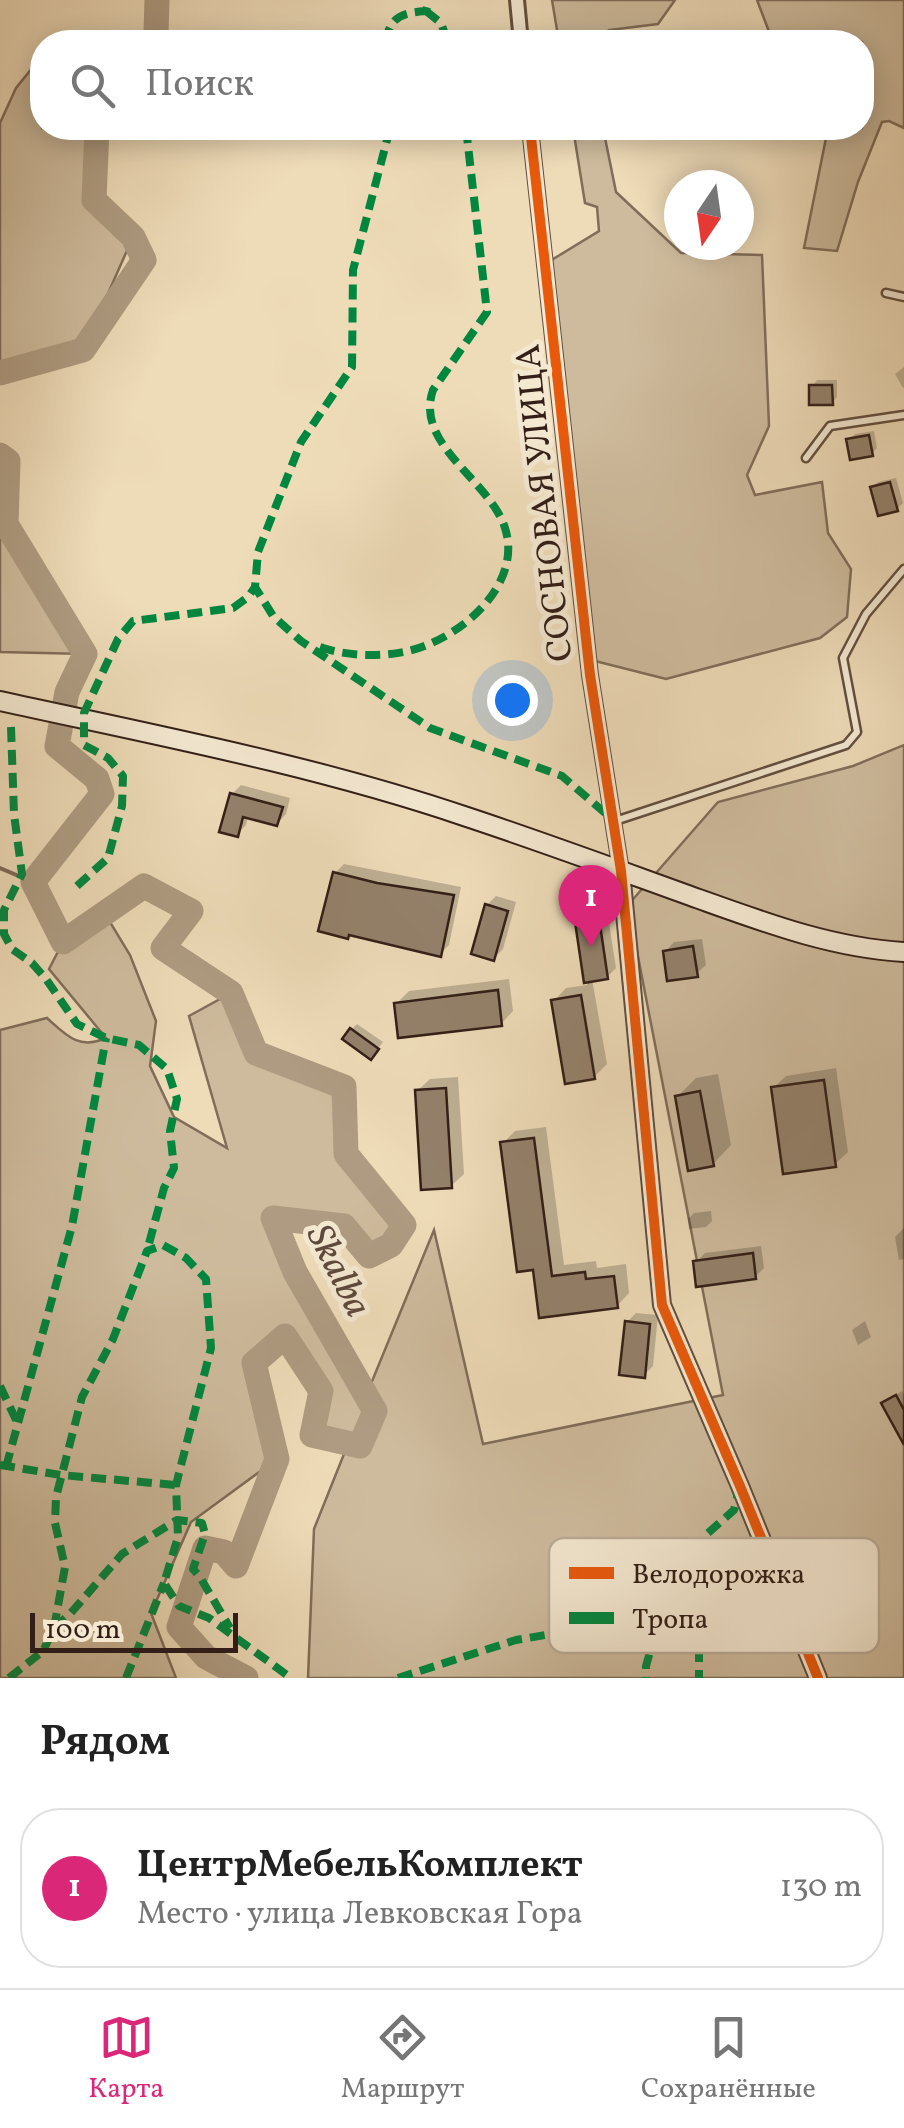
<!DOCTYPE html>
<html lang="ru">
<head>
<meta charset="utf-8">
<style>
	body { margin:0; font-family:Vollkorn,serif; background:#f6f6f6; color:#222 }
	.compass { position:absolute; left:664px; top:170px; width:90px; height:90px; border-radius:50%; background:#fff; box-shadow:0 5px 25px #0003; rotate:193deg }
	.scale { position:absolute; left:30px; bottom:25px; width:208px; box-sizing:border-box; padding-left:10px; border:5px solid #331f17; border-top:0; font-size:28px; line-height:35px; white-space:nowrap; color:#331f17; -webkit-text-stroke:8px #f4e8d1; paint-order:stroke }
	.you { position:absolute; left:512px; top:700px; width:35px; height:35px; margin:-25px; border:8px solid #fff; border-radius:50%; background:#1a73e8; box-shadow:0 0 0 15px #1a73e833 }
	.badge { display:grid; place-items:center; width:65px; height:65px; border-radius:50%; background:#db2777; color:#fff; font-size:32px; font-weight:700 }
	.pin { position:absolute; translate:-50% -82px; filter:drop-shadow(0 2px 5px #0008) }
	.pin::after { content:''; position:absolute; top:52px; width:35px; height:30px; background:inherit; clip-path:polygon(0 0,100% 0,50% 100%) }
	.list { margin:0; padding:0; list-style:none }
	h2 { display:flex; justify-content:space-between; align-items:center; height:130px; margin:0; padding:0 40px; font-size:42px }
	h2 small { font-size:32px; font-weight:400; color:#767676 }
	.list li { display:grid; grid-template-columns:65px 1fr auto; gap:30px; align-items:center; box-sizing:border-box; height:160px; margin:0 20px 20px; padding:0 20px; border:2px solid #e0e0e0; border-radius:40px }
	.list b { display:block; font-size:38px; white-space:nowrap }
	.list p { margin:0; font-size:32px; white-space:nowrap; color:#767676 }
	.list em { font-size:32px; font-style:normal; color:#767676 }
	.icon { flex:none; width:55px; height:55px; fill:none; stroke:currentColor; stroke-width:2; stroke-linecap:round; stroke-linejoin:round }
	.map { position:relative; flex:none; width:904px; height:1678px; overflow:hidden }
	.search { position:absolute; background:#fff; box-shadow:0 5px 25px #0003; left:30px; right:30px; top:30px; height:110px; display:flex; align-items:center; gap:25px; box-sizing:border-box; padding:0 35px; border-radius:40px; color:#767676; font-size:38px }
	.sheet { height:310px; background:#fff }
	nav { display:flex; justify-content:space-around; align-items:center; box-sizing:border-box; height:140px; border-top:2px solid #e0e0e0; background:#fff; font-size:28px; color:#767676 }
	nav a { display:grid; justify-items:center; gap:5px }
	nav .on { color:#db2777 }
	.map>svg:first-child { display:block }
	.green { fill:#cebb9d; stroke:#806d5a; stroke-width:2.5 }
	.shadow { fill:#0003 }
	.lines { fill:none; stroke-linecap:round; stroke-linejoin:round }
	.stream { stroke:#7d6957; stroke-width:4 }
	.river { stroke:#ae9b81; stroke-width:25 }
	.building { fill:#94816b; stroke:#331f17; stroke-width:2.5 }
	.service-casing { stroke:#624e3f; stroke-width:11 }
	.minor-casing { stroke:#624e3f; stroke-width:18 }
	.tertiary-casing { stroke:#624e3f; stroke-width:20 }
	.secondary-casing { stroke:#331f17; stroke-width:22 }
	.service { stroke:#f4e8d1; stroke-width:6 }
	.minor { stroke:#f4e8d1; stroke-width:12 }
	.tertiary { stroke:#f4e8d1; stroke-width:15 }
	.secondary { stroke:#f4e8d1; stroke-width:18 }
	.quiet { stroke:#00873e; stroke-width:8; stroke-dasharray:15 8; stroke-linecap:butt }
	.cycleway-casing { stroke:#f4e8d1; stroke-width:16 }
	.cycleway { stroke:#e8590c; stroke-width:10 }
	.labels { text-anchor:middle; stroke-width:10; stroke-linejoin:round; paint-order:stroke }
	.street-label { font-size:35px; fill:#331f17; stroke:#f4e8d1 }
	.water-label { font-size:38px; font-style:italic; fill:#5e4a3c; stroke:#f4e8d1 }
	.key { fill:#f4e8d1; stroke:#baac99; stroke-width:2.5 }
	.key-label { font-size:28px; fill:#331f17 }
</style>
</head>
<body>
<div class="map">
<svg width="904" height="1678" viewBox="0 0 904 1678">
	<rect width="100%" height="100%" fill="#eedbb8"/>
	<filter id="stains"><feTurbulence type="fractalNoise" baseFrequency=".002" numOctaves="4"/><feColorMatrix values="0 0 0 0 .2 0 0 0 0 .09 0 0 0 0 .02 0 0 0 .5 -.17"/></filter>
	<radialGradient id="worn" r=".72"><stop offset=".6" stop-color="#630" stop-opacity="0"/><stop offset="1" stop-color="#630" stop-opacity=".3"/></radialGradient>
	<g class="green">
		<polygon points="552,0 675,0 658,24 609,30 611,42 559,42"/>
		<polygon points="757,0 904,0 904,128 889,121 882,122 858,182 837,251 804,248 826,138 824,128 862,128 862,42 773,42"/>
		<polygon points="42,56 42,128 97,128 94,200 133,237 83,350 0,373 0,123 16,88"/>
		<polygon points="573,128 603,128 616,192 681,253 762,255 769,426 747,475 755,495 822,482 828,533 851,569 847,617 820,638 666,679 595,661 550,261 599,231 597,207 585,203"/>
		<polygon points="0,455 8,461 6,524 85,654 0,652"/>
		<path d="M904 745V1678H308L314 1529 348 1444 312 1435 321 1391 285 1337 254 1364 277 1459 191 1522 151 1613 176 1678H0V1030L47 1018C67 1036 79 1050 106 1038L49 969 63 942 110 922 130 955 156 1021 150 1066 174 1117 227 1148 189 1016 231 993 256 1053 344 1087 346 1154 404 1225 391 1245 369 1256 344 1226 273 1219 295 1272 366 1396 434 1230 483 1444 723 1395 628 905 718 802 853 766Z"/>
	</g>
	<g class="shadow">
		<polygon points="904,367 904,387 903,388 895,374"/>
		<polygon points="817,380 837,380 837,397 832,403 812,386"/>
		<polygon points="874,431 877,448 871,454 849,440 855,434"/>
		<polygon points="896,478 903,503 897,509 872,488 878,482"/>
		<polygon points="241,785 290,798 286,814 277,824 248,816 246,825 237,834 232,794"/>
		<polygon points="344,864 461,887 449,945 440,954 351,933 348,937 335,873"/>
		<polygon points="496,896 516,902 503,949 494,958 487,905"/>
		<polygon points="606,903 616,968 607,977 592,979 607,1064 594,1077 554,1001 566,988 587,985 577,916 586,906"/>
		<polygon points="702,939 706,965 696,974 665,952 674,942"/>
		<polygon points="509,979 513,1011 501,1024 396,1004 409,991"/>
		<polygon points="357,1024 383,1042 376,1051 352,1029"/>
		<polygon points="836,1068 848,1152 835,1164 773,1088 786,1076"/>
		<polygon points="718,1074 731,1145 713,1164 678,1096 696,1078"/>
		<polygon points="458,1077 464,1174 451,1186 417,1091 430,1079"/>
		<polygon points="546,1127 564,1265 596,1261 597,1268 626,1264 629,1293 617,1306 541,1315 535,1267 503,1143 515,1131"/>
		<polygon points="711,1211 712,1221 706,1227 689,1229 688,1219 694,1213"/>
		<polygon points="904,1228 904,1259 899,1260 895,1237"/>
		<polygon points="761,1246 764,1268 755,1277 696,1262 705,1253"/>
		<polygon points="636,1313 658,1315 653,1366 644,1375 627,1322"/>
		<polygon points="865,1321 871,1337 858,1345 852,1330"/>
		<polygon points="902,1391 904,1395 904,1440 884,1404"/>
	</g>
	<g class="lines">
		<polyline class="stream" points="0,868 33,882"/>
		<g class="river">
			<polyline points="152,42 156,33 157,0"/>
			<polyline points="0,373 83,350 144,260 133,237 94,200 97,128"/>
			<polyline points="0,455 8,461 6,524 85,654 67,692 57,746 97,779 102,794 33,882 63,942 144,886 191,911 163,948 231,993 256,1053 344,1087 346,1154 404,1225 391,1245 369,1256 344,1226 273,1218 295,1272 375,1411 360,1446 312,1435 321,1391 285,1336 254,1363 277,1459 236,1566 224,1552 205,1548 179,1627 206,1657 246,1678"/>
		</g>
	</g>
	<g class="building">
		<polygon points="809,385 832,385 833,405 809,405"/>
		<polygon points="869,435 873,456 850,460 846,439"/>
		<polygon points="890,482 898,511 878,516 870,487"/>
		<polygon points="230,793 283,807 277,826 243,817 238,837 219,832"/>
		<polygon points="333,872 377,883 454,895 441,957 349,935 348,939 318,931"/>
		<polygon points="485,904 508,911 494,961 471,954"/>
		<polygon points="598,911 608,979 584,983 574,915"/>
		<polygon points="693,946 698,977 667,981 663,951"/>
		<polygon points="498,990 502,1026 398,1038 394,1003"/>
		<polygon points="581,995 595,1079 565,1084 551,1000"/>
		<polygon points="350,1028 379,1049 371,1060 342,1039"/>
		<polygon points="824,1080 836,1167 783,1174 771,1087"/>
		<polygon points="446,1088 452,1188 421,1190 415,1090"/>
		<polygon points="700,1091 714,1166 688,1171 675,1096"/>
		<polygon points="534,1138 552,1276 585,1272 586,1279 614,1276 618,1308 539,1318 533,1270 517,1272 500,1142"/>
		<polygon points="753,1253 756,1279 696,1287 693,1261"/>
		<polygon points="625,1321 650,1324 645,1378 619,1375"/>
		<polygon points="896,1395 904,1410 904,1445 881,1403"/>
	</g>
	<g class="lines">
		<g class="service-casing">
			<g id="service">
				<polyline points="886,293 904,297"/>
				<polyline points="806,458 830,426 904,415"/>
				<polyline points="615,821 846,745 857,732 843,658 866,614 904,569"/>
				<polyline points="596,903 623,901"/>
			</g>
		</g>
		<g class="minor-casing">
			<g id="minor">
				<polyline points="517,0 521,42"/>
				<polyline points="530,128 590,675 621,871"/>
			</g>
		</g>
		<g class="tertiary-casing">
			<polyline id="tertiary" points="621,871 662,1305 740,1486 818,1678"/>
		</g>
		<g class="secondary-casing">
			<path id="secondary" d="M0 701C155 735 313 765 464 816 543 842 621 871 699 899 766 923 833 948 904 952"/>
		</g>
		<use href="#service" class="service"/>
		<use href="#minor" class="minor"/>
		<use href="#tertiary" class="tertiary"/>
		<use href="#secondary" class="secondary"/>
		<g class="quiet">
			<polyline points="426,11 441,23 448,42"/>
			<path d="M385 42C391 17 400 13 426 11L429 0"/>
			<polyline points="387,128 388,136 353,270 352,367 301,442 258,552 255,587 273,616 301,641 430,728 562,776 611,818"/>
			<path d="M320 647C346 656 377 657 404 652 456 642 524 587 505 528 490 480 414 445 433 390L487 312 466 128"/>
			<polyline points="11,727 14,814 22,874 4,910 4,934 12,949 32,963 46,979 77,1024 106,1038 139,1045 167,1069 177,1099 170,1131 174,1168 164,1188 147,1251"/>
			<polyline points="77,886 108,858 122,806 123,776 108,758 84,745 84,713 118,639 133,621 233,608 248,597 255,587"/>
			<polyline points="0,1386 17,1422"/>
			<polyline points="0,1465 61,1475 176,1485"/>
			<polyline points="6,1467 72,1226 106,1038"/>
			<polyline points="682,1580 699,1651 699,1678"/>
			<polyline points="54,1628 70,1614 122,1554 177,1520 202,1523 205,1534 193,1569 200,1577 230,1628"/>
			<polyline points="655,1635 707,1534 734,1510 739,1490"/>
			<polyline points="9,1678 43,1651 54,1628 65,1567 55,1523 56,1497 82,1397 113,1339 147,1251 163,1245 186,1258 206,1279 211,1348 176,1485 178,1537 164,1583 179,1606 209,1618 291,1678"/>
			<polyline points="126,1678 164,1583"/>
			<polyline points="398,1678 516,1640 603,1625 658,1624 646,1666 646,1678"/>
		</g>
		<g class="cycleway-casing">
			<polyline id="cycleway" points="530,128 590,675 621,871 662,1305 740,1486 818,1678"/>
		</g>
		<use href="#cycleway" class="cycleway"/>
	</g>
	<g class="labels">
		<g class="street-label">
			<text transform="translate(543 503) rotate(-96)" y="12">СОСНОВАЯ УЛИЦА</text>
		</g>
		<g class="water-label">
			<text transform="translate(340 1270) rotate(63)" y="13">Skalba</text>
		</g>
	</g>
	<rect x="549" y="1538" width="330" height="115" rx="15" class="key"/>
	<rect x="569" y="1567" width="45" height="12" fill="#e8590c"/>
	<rect x="569" y="1612" width="45" height="12" fill="#00873e"/>
	<g class="key-label">
		<text x="632" y="1583">Велодорожка</text>
		<text x="632" y="1628">Тропа</text>
	</g>
	<rect width="100%" height="100%" filter="url(#stains)"/>
	<rect width="100%" height="100%" fill="url(#worn)"/>
</svg>
<svg class="compass" viewBox="-18 -18 36 36"><path d="M0-13l5 13h-10z" fill="#e53935"/><path d="M0 13l5-13h-10z" fill="#767676"/></svg>
<div class="scale">100 m</div>
<div class="you"></div>
<div class="pin badge" style="left:591px;top:947px">1</div>
<div class="search"><svg class="icon" aria-label="search" viewBox="0 0 24 24"><circle cx="10" cy="10" r="6"/><path d="M15 15l6 6"/></svg>Поиск</div>
</div>
<section class="sheet">
<h2>Рядом<small></small></h2>
<ul class="list">
<li><span class="badge">1</span><div><b>ЦентрМебельКомплект</b><p>Место · улица Левковская Гора</p></div><em>130 m</em></li>
</ul>
</section>
<nav>
<a class="on"><svg class="icon" aria-label="map" viewBox="0 0 24 24"><path d="M3 6l6-2 6 2 6-2v14l-6 2-6-2-6 2zM9 4v14M15 6v14"/></svg>Карта</a>
<a><svg class="icon" aria-label="directions" viewBox="0 0 24 24"><path d="M12 3l9 9-9 9-9-9zM9 14v-3h6M13 9l2 2-2 2"/></svg>Маршрут</a>
<a><svg class="icon" aria-label="saved" viewBox="0 0 24 24"><path d="M7 4h10v16l-5-4-5 4z"/></svg>Сохранённые</a>
</nav>
</body>
</html>
